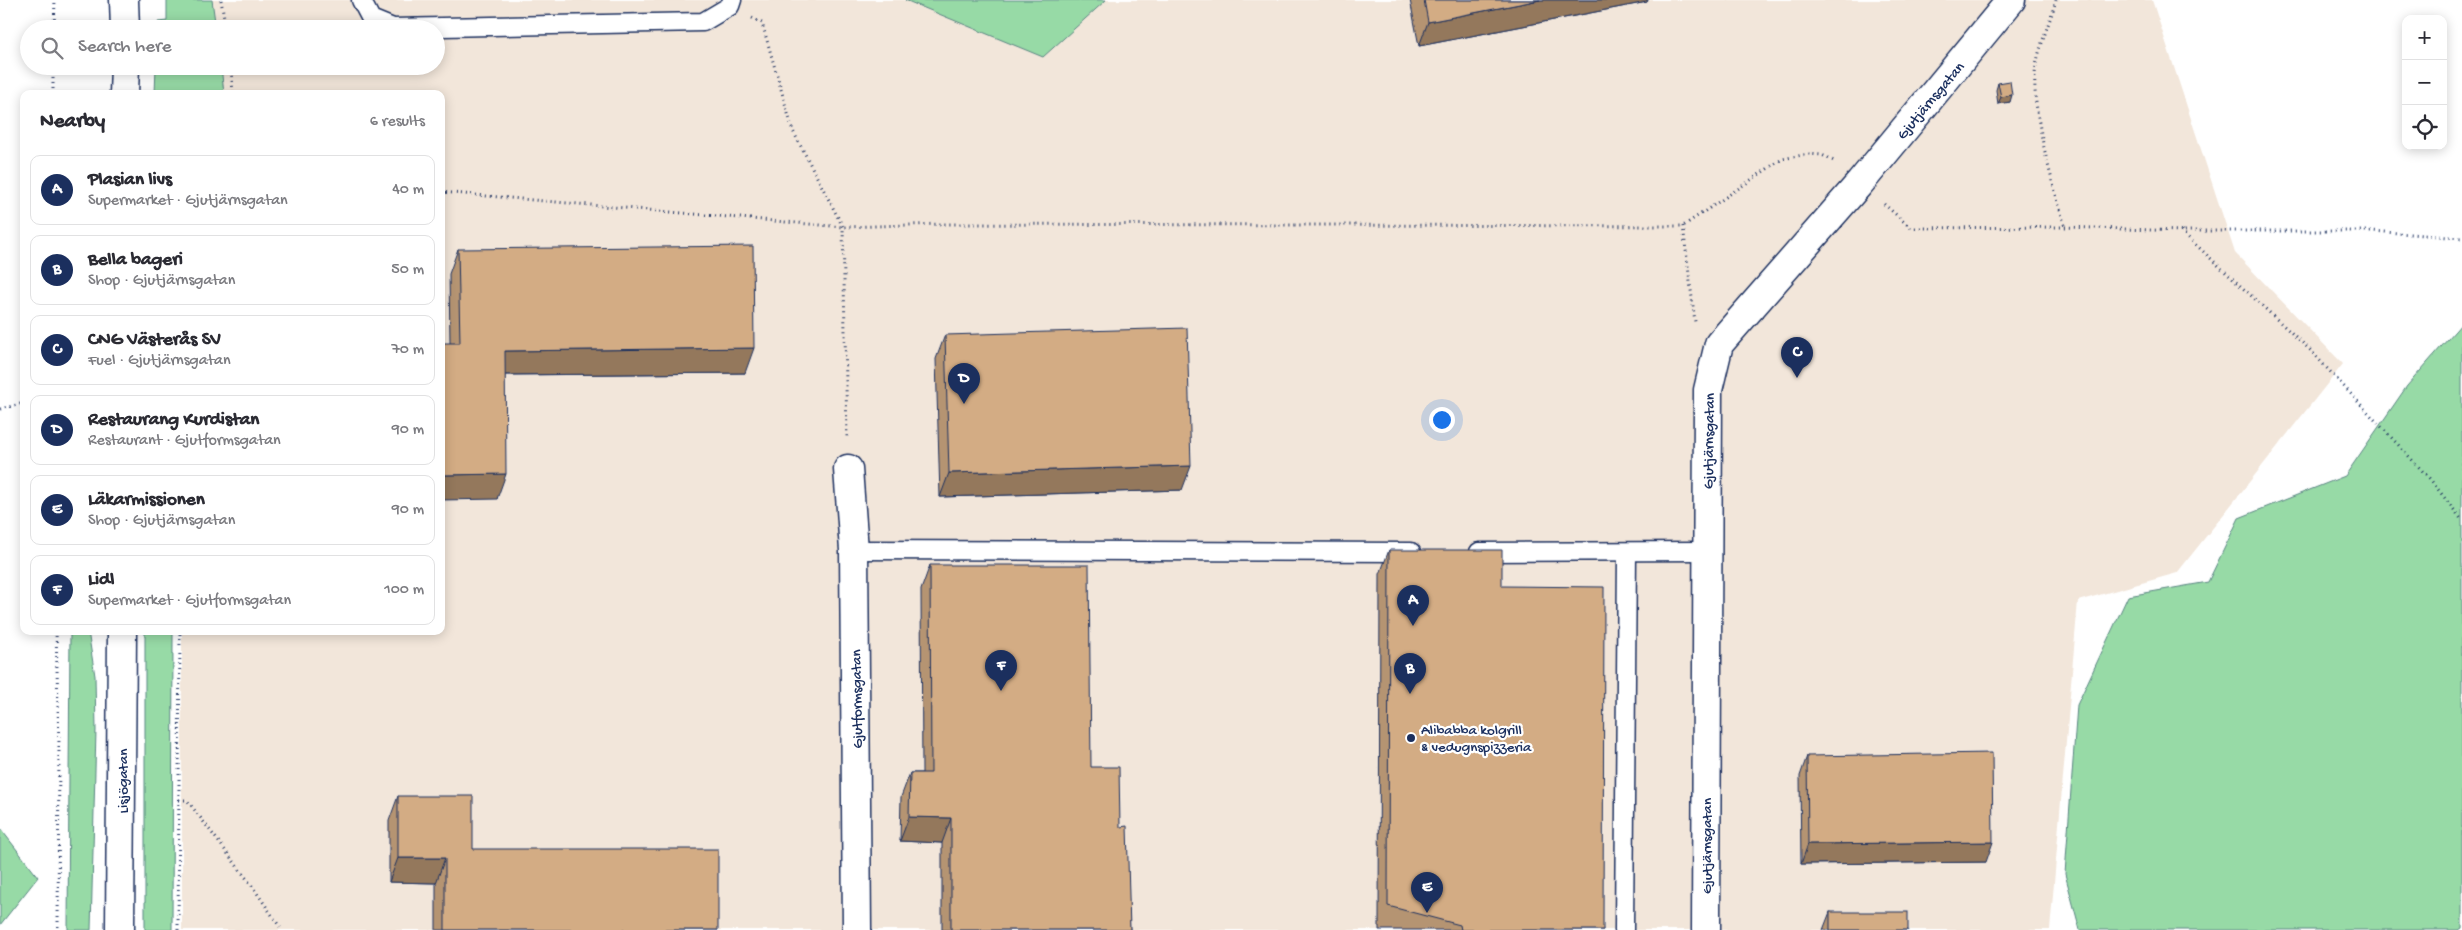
<!DOCTYPE html>
<html lang="en">
<head>
<meta charset="utf-8">
<style>
	body { margin:0; font-family:"Gochi Hand",sans-serif; background:#f2f2f3; color:#2b2b33 }
	.controls { position:absolute; right:15px; top:15px; display:grid; overflow:hidden; border-radius:10px; box-shadow:0 2px 12px #0003 }
	.controls button { width:45px; height:45px; display:grid; place-items:center; padding:0; border:0; border-bottom:1px solid #e1e1e2; background:#fff; color:#2b2b33; font:25px sans-serif }
	.you { position:absolute; left:1441px; top:419px; width:18px; height:18px; margin:-12px; border:4px solid #fff; border-radius:50%; background:#1a73e8; box-shadow:0 0 0 8px #1a73e833 }
	.badge { display:grid; place-items:center; width:32px; height:32px; border-radius:50%; background:#1b2f5e; color:#fff; font-size:16px; font-weight:700 }
	.pin { position:absolute; translate:-50% -41px; filter:drop-shadow(0 1px 2px #0008) }
	.pin::after { content:''; position:absolute; top:26px; width:18px; height:15px; background:inherit; clip-path:polygon(0 0,100% 0,50% 100%) }
	.list { margin:0; padding:0; list-style:none }
	h2 { display:flex; justify-content:space-between; align-items:center; height:65px; margin:0; padding:0 20px; font-size:21px }
	h2 small { font-size:16px; font-weight:400; color:#7c7c81 }
	.list li { display:grid; grid-template-columns:32px 1fr auto; gap:15px; align-items:center; box-sizing:border-box; height:70px; margin:0 10px 10px; padding:0 10px; border:1px solid #e1e1e2; border-radius:10px }
	.list b { display:block; font-size:19px; white-space:nowrap }
	.list p { margin:0; font-size:16px; white-space:nowrap; color:#7c7c81 }
	.list em { font-size:16px; font-style:normal; color:#7c7c81 }
	.icon { flex:none; width:28px; height:28px; fill:none; stroke:currentColor; stroke-width:2; stroke-linecap:round; stroke-linejoin:round }
	.map { position:relative; flex:none; width:2462px; height:930px; overflow:hidden }
	.search { position:absolute; background:#fff; box-shadow:0 2px 12px #0003; left:20px; top:20px; width:425px; height:55px; display:flex; align-items:center; gap:12px; box-sizing:border-box; padding:0 18px; border-radius:28px; color:#7c7c81; font-size:19px }
	.panel { position:absolute; background:#fff; box-shadow:0 2px 12px #0003; left:20px; top:90px; width:425px; height:545px; border-radius:10px }
	.map>svg:first-child { display:block }
	.built { fill:#f2e6da }
	.green { fill:#97daa6; stroke:#598482 }
	.lines { fill:none; stroke-linecap:round; stroke-linejoin:round }
	.lane-casing { stroke:#1b2f5e; stroke-width:21 }
	.street-casing { stroke:#1b2f5e; stroke-width:31 }
	.secondary-casing { stroke:#1b2f5e; stroke-width:31 }
	.path { stroke:#1b2f5e; stroke-width:3; stroke-dasharray:1 4; stroke-linecap:butt }
	.lane { stroke:#fff; stroke-width:18 }
	.street { stroke:#fff; stroke-width:28 }
	.secondary { stroke:#fff; stroke-width:28 }
	.wall { fill:#b59472; stroke:#1b2f5e }
	.shaded-wall { fill:#94785c; stroke:#1b2f5e }
	.building { fill:#d3ac84; stroke:#1b2f5e }
	.poi-dot { fill:#1b2f5e; stroke:#fff; stroke-width:2 }
	.labels { text-anchor:middle; stroke-width:4.5; stroke-linejoin:round; paint-order:stroke }
	.street-label { font-size:15px; fill:#1b2f5e; stroke:#fff }
	.poi-label { font-size:15px; fill:#1b2f5e; stroke:#fff; text-anchor:start }
</style>
</head>
<body>
<div class="map">
<svg width="2462" height="930" viewBox="0 0 2462 930">
	<rect width="100%" height="100%" fill="#fff"/>
	<filter id="ink" filterUnits="userSpaceOnUse"><feTurbulence type="fractalNoise" baseFrequency=".02" numOctaves="2"/><feDisplacementMap in="SourceGraphic" scale="10" xChannelSelector="R" yChannelSelector="G"/><feConvolveMatrix kernelMatrix="1 2 1 2 8 2 1 2 1" color-interpolation-filters="sRGB"/></filter>
	<g filter="url(#ink)">
		<polygon class="built" points="186,0 2152,0 2235,253 2343,364 2177,573 2078,601 2050,930 182,930 182,631 441,631 441,94 184,94 184,66 436,66 436,29 185,29"/>
		<g class="green">
			<polygon points="167,0 212,0 216,29 158,29 158,22 167,21"/>
			<polygon points="905,0 1106,0 1043,57"/>
			<polygon points="156,66 221,66 224,94 155,94"/>
			<polygon points="2462,323 2462,928 2459,930 2080,930 2065,874 2077,705 2128,596 2208,582 2239,518 2345,476 2407,386"/>
			<polygon points="70,631 88,631 95,676 96,730 91,930 68,930"/>
			<polygon points="145,631 173,631 172,930 145,930"/>
			<polygon points="0,828 38,877 0,925"/>
		</g>
		<g class="lines">
			<g class="lane-casing">
				<g id="lane">
					<polyline points="361,0 371,19 393,28 703,22 730,6 732,0"/>
					<polyline points="854,550 1411,552"/>
					<polyline points="1479,552 1707,551"/>
					<polyline points="1624,930 1627,552"/>
				</g>
			</g>
			<g class="street-casing">
				<g id="street">
					<polyline points="848,469 854,550 857,930"/>
					<polyline points="1706,930 1708,390 1719,344 1860,183 2011,0"/>
				</g>
			</g>
			<g class="secondary-casing">
				<g id="secondary">
					<polyline points="124,0 125,29"/>
					<polyline points="124,94 125,66"/>
					<polyline points="120,930 122,631"/>
				</g>
			</g>
			<g class="path">
				<polyline points="221,0 226,29"/>
				<path d="M2056 0C2050 22 2040 44 2036 66 2029 106 2054 187 2065 227"/>
				<polyline points="752,18 762,23 793,131 843,227 847,437"/>
				<polyline points="54,29 55,0"/>
				<polyline points="231,66 233,94"/>
				<polyline points="53,94 53,66"/>
				<polyline points="441,192 843,227 942,224 1683,226 1782,159 1808,154 1822,155 1836,162"/>
				<polyline points="1884,204 1911,228 2065,227 2181,231 2372,231 2462,238"/>
				<polyline points="1683,226 1695,322"/>
				<polyline points="2181,231 2310,350 2430,479 2462,520"/>
				<polyline points="0,409 24,403"/>
				<polyline points="56,631 59,744 58,930"/>
				<polyline points="179,800 187,800 253,887 282,930"/>
				<polyline points="178,930 180,631"/>
			</g>
			<use href="#lane" class="lane"/>
			<use href="#street" class="street"/>
			<use href="#secondary" class="secondary"/>
		</g>
		<g class="wall">
			<polygon points="1410,0 1648,0 1647,2 1419,46"/>
			<polygon points="1998,83 2010,102 1998,104 1996,90"/>
			<polygon points="458,249 745,373 505,375 497,499 450,343 449,274"/>
			<polygon points="945,335 1182,490 940,497 936,359"/>
			<polygon points="1389,550 1502,586 1603,930 1379,930 1380,574"/>
			<polygon points="930,565 1091,767 1120,827 1130,930 942,930 942,843 900,841 901,797 910,773 922,773 921,590"/>
			<polygon points="1807,756 1986,862 1801,864 1800,776"/>
			<polygon points="398,796 473,849 718,930 436,930 436,883 389,882 389,821"/>
			<polygon points="1830,912 1908,930 1823,930"/>
		</g>
		<g class="shaded-wall">
			<polygon points="1540,0 1648,0 1647,2 1419,46 1428,22"/>
			<polygon points="2012,95 2010,102 1998,104 2001,97"/>
			<polygon points="754,348 745,373 496,375 505,351"/>
			<polygon points="1191,466 1182,490 940,497 949,473"/>
			<polygon points="506,474 497,499 441,500 441,475"/>
			<polygon points="909,817 951,818 942,843 900,841"/>
			<polygon points="1993,842 1986,862 1801,864 1808,844"/>
			<polygon points="398,858 445,858 436,883 389,882"/>
		</g>
		<g class="building">
			<polygon points="1424,0 1540,0 1428,22"/>
			<polygon points="2010,81 2012,95 2001,97 1998,83"/>
			<polygon points="753,246 754,348 505,351 506,474 441,475 441,343 460,343 458,249"/>
			<polygon points="1187,328 1191,466 949,473 945,335"/>
			<polygon points="1389,550 1502,550 1502,586 1604,587 1603,930 1461,930 1460,925 1388,906"/>
			<polygon points="930,565 1089,565 1091,767 1119,767 1120,827 1127,826 1130,930 951,930 951,818 909,817 910,773 931,773"/>
			<polygon points="1992,753 1993,842 1808,844 1807,756"/>
			<polygon points="398,796 473,796 473,849 718,849 718,930 445,930 445,858 398,858"/>
			<rect x="1830" y="912" width="78" height="18"/>
		</g>
	</g>
	<circle class="poi-dot" cx="1411" cy="738" r="5"/>
	<g class="labels">
		<g class="street-label">
			<text transform="translate(1930 100) rotate(-50)" y="5">Gjutjärnsgatan</text>
			<text transform="translate(1708 441) rotate(-89)" y="5">Gjutjärnsgatan</text>
			<text transform="translate(856 699) rotate(-91)" y="5">Gjutformsgatan</text>
			<text transform="translate(122 781) rotate(-90)" y="5">Lisjögatan</text>
			<text transform="translate(1706 846) rotate(-90)" y="5">Gjutjärnsgatan</text>
		</g>
		<g class="poi-label">
			<text x="1421" y="734">Alibabba kolgrill<tspan x="1421" dy="17">&amp; vedugnspizzeria</tspan></text>
		</g>
	</g>
</svg>
<div class="controls">
<button>+</button>
<button>−</button>
<button><svg class="icon" aria-label="locate" viewBox="0 0 24 24"><circle cx="12" cy="12" r="6"/><path d="M12 2v4M12 18v4M2 12h4M18 12h4"/></svg></button>
</div>
<div class="you"></div>
<div class="pin badge" style="left:1413px;top:626px">A</div>
<div class="pin badge" style="left:1410px;top:694px">B</div>
<div class="pin badge" style="left:1797px;top:378px">C</div>
<div class="pin badge" style="left:964px;top:404px">D</div>
<div class="pin badge" style="left:1427px;top:913px">E</div>
<div class="pin badge" style="left:1001px;top:691px">F</div>
<div class="search"><svg class="icon" aria-label="search" viewBox="0 0 24 24"><circle cx="10" cy="10" r="6"/><path d="M15 15l6 6"/></svg>Search here</div>
<section class="panel">
<h2>Nearby<small>6 results</small></h2>
<ul class="list">
<li><span class="badge">A</span><div><b>Plasian livs</b><p>Supermarket · Gjutjärnsgatan</p></div><em>40 m</em></li>
<li><span class="badge">B</span><div><b>Bella bageri</b><p>Shop · Gjutjärnsgatan</p></div><em>50 m</em></li>
<li><span class="badge">C</span><div><b>CNG Västerås SV</b><p>Fuel · Gjutjärnsgatan</p></div><em>70 m</em></li>
<li><span class="badge">D</span><div><b>Restaurang Kurdistan</b><p>Restaurant · Gjutformsgatan</p></div><em>90 m</em></li>
<li><span class="badge">E</span><div><b>Läkarmissionen</b><p>Shop · Gjutjärnsgatan</p></div><em>90 m</em></li>
<li><span class="badge">F</span><div><b>Lidl</b><p>Supermarket · Gjutformsgatan</p></div><em>100 m</em></li>
</ul>
</section>
</div>
</body>
</html>
